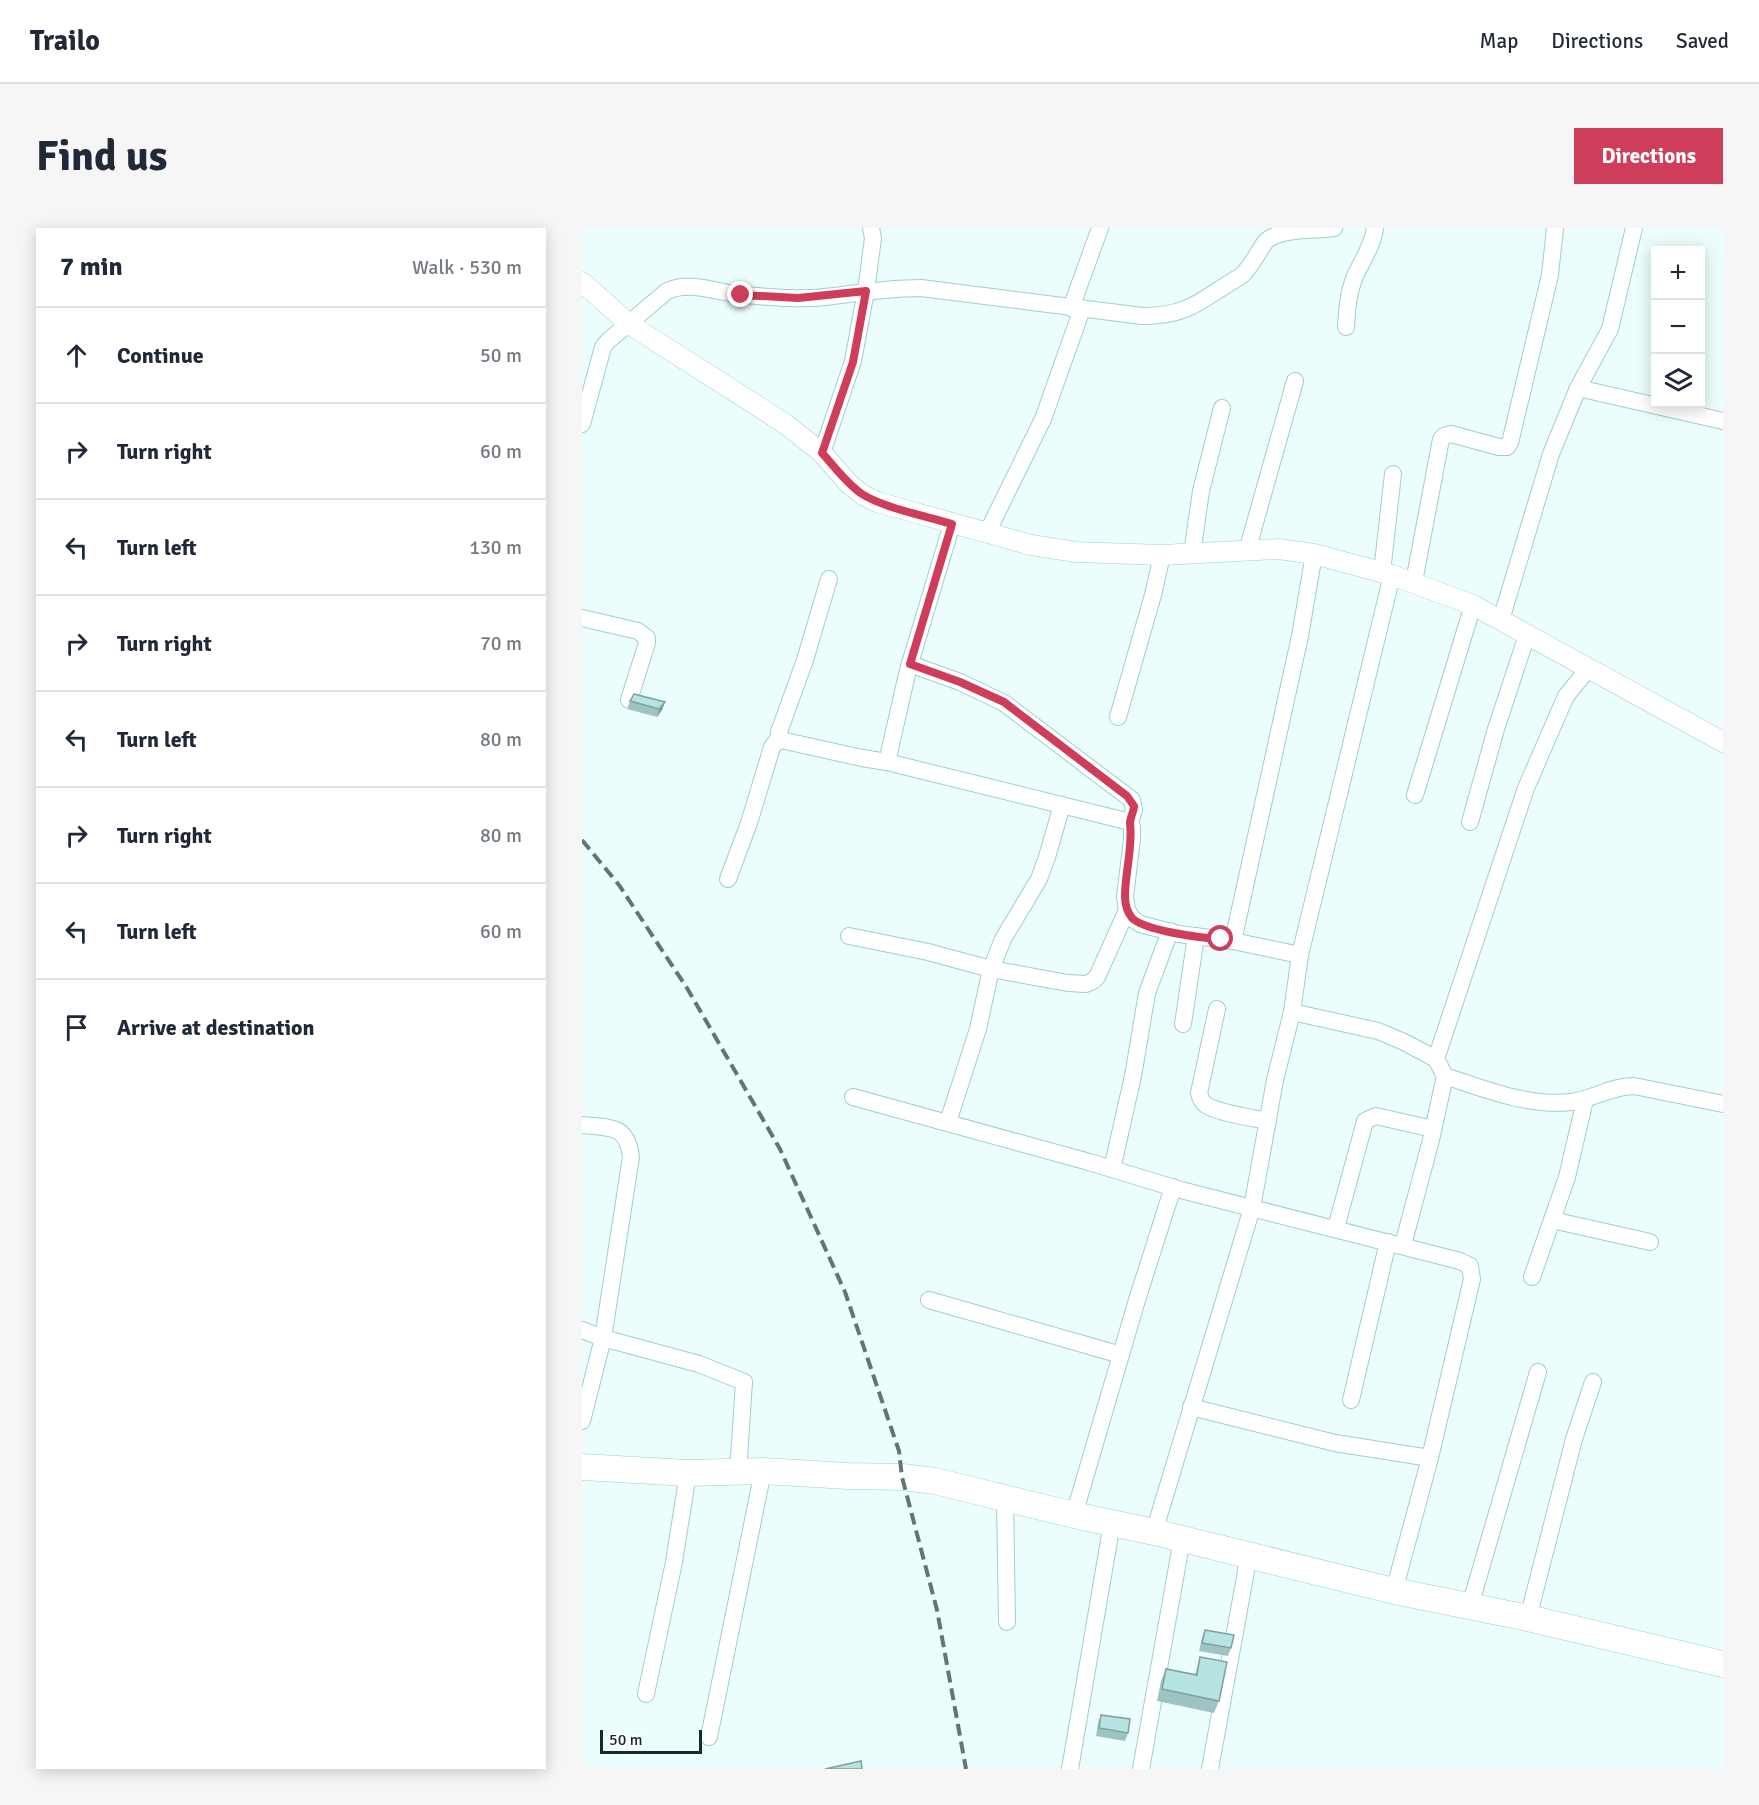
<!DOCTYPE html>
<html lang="en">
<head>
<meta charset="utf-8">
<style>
	body { margin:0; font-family:Signika,sans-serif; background:#f6f6f7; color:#1f2937 }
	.controls { position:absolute; right:18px; top:18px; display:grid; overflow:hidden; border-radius:0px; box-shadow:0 3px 15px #0003 }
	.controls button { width:54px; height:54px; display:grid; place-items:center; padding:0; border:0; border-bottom:2px solid #e0e1e3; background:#fff; color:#1f2937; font:30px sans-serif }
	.scale { position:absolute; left:18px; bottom:15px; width:102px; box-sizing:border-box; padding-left:6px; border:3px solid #182929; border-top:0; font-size:16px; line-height:21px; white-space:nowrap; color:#182929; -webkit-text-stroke:4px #fff; paint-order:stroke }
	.stop { position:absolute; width:18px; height:18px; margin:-14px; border:4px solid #ce3e5a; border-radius:50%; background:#fff }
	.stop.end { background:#ce3e5a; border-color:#fff; box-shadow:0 2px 6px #0008 }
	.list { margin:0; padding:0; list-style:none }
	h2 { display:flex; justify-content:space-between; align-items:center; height:78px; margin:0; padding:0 24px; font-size:26px }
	h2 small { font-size:20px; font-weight:400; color:#747a83 }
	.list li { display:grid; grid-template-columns:39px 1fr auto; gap:18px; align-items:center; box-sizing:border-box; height:96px; padding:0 24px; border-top:2px solid #e0e1e3 }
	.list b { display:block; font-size:22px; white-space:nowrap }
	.list em { font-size:20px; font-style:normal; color:#747a83 }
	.icon { flex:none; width:33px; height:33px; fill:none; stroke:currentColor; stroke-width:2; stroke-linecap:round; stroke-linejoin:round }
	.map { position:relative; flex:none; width:1141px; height:1541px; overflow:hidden; border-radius:0px }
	header { display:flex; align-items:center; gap:36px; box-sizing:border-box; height:84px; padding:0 30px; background:#fff; border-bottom:2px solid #e0e1e3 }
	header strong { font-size:28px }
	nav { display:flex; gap:33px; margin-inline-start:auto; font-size:21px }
	.intro { display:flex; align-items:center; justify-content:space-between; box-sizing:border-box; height:144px; padding:0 36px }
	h1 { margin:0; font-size:42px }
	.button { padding:15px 27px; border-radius:0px; background:#ce3e5a; color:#fff; font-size:21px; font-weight:700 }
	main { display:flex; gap:36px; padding:0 36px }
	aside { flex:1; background:#fff; border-radius:0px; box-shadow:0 3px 15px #0003 }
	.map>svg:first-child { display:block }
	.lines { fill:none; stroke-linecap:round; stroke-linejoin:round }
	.minor-casing { stroke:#a1cecd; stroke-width:18 }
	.tertiary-casing { stroke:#a1cecd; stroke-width:21 }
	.primary-casing { stroke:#a1cecd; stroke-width:27 }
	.minor { stroke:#fff; stroke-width:16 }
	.tertiary { stroke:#fff; stroke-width:20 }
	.primary { stroke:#fff; stroke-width:26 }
	.rail { stroke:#637474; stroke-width:4; stroke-dasharray:12 6; stroke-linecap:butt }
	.wall { fill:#9dc4c2 }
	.shaded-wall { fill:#7fa09e }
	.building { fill:#b6e4e2; stroke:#7fa09e; stroke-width:1.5 }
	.route { stroke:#ce3e5a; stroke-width:8 }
</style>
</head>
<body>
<header>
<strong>Trailo</strong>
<nav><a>Map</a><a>Directions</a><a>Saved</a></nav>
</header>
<div class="intro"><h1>Find us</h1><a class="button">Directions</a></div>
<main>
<aside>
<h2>7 min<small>Walk · 530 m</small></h2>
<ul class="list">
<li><svg class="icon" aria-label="ahead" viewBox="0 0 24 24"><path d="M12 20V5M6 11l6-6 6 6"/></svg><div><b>Continue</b></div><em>50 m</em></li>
<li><svg class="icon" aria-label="right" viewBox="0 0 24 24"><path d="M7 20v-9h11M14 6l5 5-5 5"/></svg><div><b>Turn right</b></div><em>60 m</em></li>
<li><svg class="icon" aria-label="left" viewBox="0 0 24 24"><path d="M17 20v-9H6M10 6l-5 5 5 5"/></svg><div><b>Turn left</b></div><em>130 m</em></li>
<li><svg class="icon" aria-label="right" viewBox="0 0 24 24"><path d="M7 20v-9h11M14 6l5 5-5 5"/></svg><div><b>Turn right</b></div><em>70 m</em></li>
<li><svg class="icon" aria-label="left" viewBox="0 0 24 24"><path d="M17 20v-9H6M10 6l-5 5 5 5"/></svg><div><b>Turn left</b></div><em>80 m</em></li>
<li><svg class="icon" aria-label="right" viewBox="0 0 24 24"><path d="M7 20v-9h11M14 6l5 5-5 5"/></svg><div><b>Turn right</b></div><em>80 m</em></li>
<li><svg class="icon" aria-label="left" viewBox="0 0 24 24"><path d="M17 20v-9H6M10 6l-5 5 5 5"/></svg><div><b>Turn left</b></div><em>60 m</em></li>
<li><svg class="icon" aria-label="arrive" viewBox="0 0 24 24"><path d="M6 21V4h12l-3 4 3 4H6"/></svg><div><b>Arrive at destination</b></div></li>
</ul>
</aside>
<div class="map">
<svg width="1141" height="1541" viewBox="0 0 1141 1541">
	<rect width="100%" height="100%" fill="#ebfdfc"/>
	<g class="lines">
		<g class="minor-casing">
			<g id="minor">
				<polyline points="489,80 518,0"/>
				<path d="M764 99C765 81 766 65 773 48 780 33 791 17 793 0"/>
				<polyline points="996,160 1141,193"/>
				<path d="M0 196 21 119 26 113 85 63C108 52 136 65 161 67 188 69 216 72 243 69 277 65 305 60 339 60L560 88C609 88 619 71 659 48 670 38 675 25 684 13 699 0 731 3 752 0"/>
				<polyline points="240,225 271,133 284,63 291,10 289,0"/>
				<polyline points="405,305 461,191 500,81"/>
				<polyline points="665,323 713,153"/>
				<polyline points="610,326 619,263 640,180"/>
				<polyline points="800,344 811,246"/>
				<polyline points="832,354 859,211 862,208 869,206 917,219 925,219 928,215 968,47 973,0"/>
				<polyline points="0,390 56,403 65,410 65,415 47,472"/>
				<polyline points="919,392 969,226 996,160 1028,101 1052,0"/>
				<polyline points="328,436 378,454 422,475 550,572 552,582 548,594 550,599 550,611 543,669 545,682 550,690 558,696 597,706 651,713 718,727"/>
				<polyline points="536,489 571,367 580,327"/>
				<polyline points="196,513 197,504 223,432 247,351"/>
				<polyline points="305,534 326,442 370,296"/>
				<polyline points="833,567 891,377"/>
				<polyline points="888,594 914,501 945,407"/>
				<polyline points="146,651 167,595 190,519 193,515 199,512 280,530 305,534 548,594"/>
				<polyline points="267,708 346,724 409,741 486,755 504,756 511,753 515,749 545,682"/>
				<polyline points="651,713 718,408 732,326"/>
				<path d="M635 781 617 865C618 870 620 874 624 877 636 885 671 890 686 893"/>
				<path d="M710 784 796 803 822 814 854 831 863 848C902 861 947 879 989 874 1012 871 1029 858 1052 858L1141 876"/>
				<polyline points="601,796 614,708"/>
				<polyline points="854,831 944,560 984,468 1007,440"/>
				<polyline points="271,869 507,934 599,962 878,1033 888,1038 890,1051 848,1230 812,1363"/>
				<polyline points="366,894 396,801 409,741 421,711 457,651 465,629 480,577"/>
				<path d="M0 897C28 900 45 896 49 929L21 1110 0 1193"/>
				<polyline points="530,941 551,848 565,765 588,703"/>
				<polyline points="970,992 1068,1014"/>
				<polyline points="754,1000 783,893 794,888 851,901"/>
				<polyline points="821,1017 849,912 863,848"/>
				<polyline points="950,1049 985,949 1003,872"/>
				<polyline points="347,1072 539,1127"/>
				<polyline points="0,1102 21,1110 117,1136 162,1154 156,1244"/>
				<polyline points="769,1172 806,1014"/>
				<polyline points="609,1179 753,1215 848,1230"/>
				<polyline points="423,1270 425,1394"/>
				<polyline points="492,1287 555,1072 591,959"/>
				<polyline points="572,1304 670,980 693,852 710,784 718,727 810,347"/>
				<polyline points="888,1378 956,1144"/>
				<polyline points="946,1390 992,1211 1011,1154"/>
				<polyline points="64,1466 92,1334 106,1245"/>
				<polyline points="127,1509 181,1243"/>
				<polyline points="488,1541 530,1295"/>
				<polyline points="559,1541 600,1311"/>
				<polyline points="628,1541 667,1327"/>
			</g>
		</g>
		<g class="tertiary-casing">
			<polyline id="tertiary" points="0,54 47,96 202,195 240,225 267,256 281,267 295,274 449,317 494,324 580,327 697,321 732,326 810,347 891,377 1141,514"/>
		</g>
		<g class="primary-casing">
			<polyline id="primary" points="0,1239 106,1245 181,1243 266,1248 320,1249 353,1253 492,1287 572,1304 812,1363 946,1390 1141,1436"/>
		</g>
		<use href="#minor" class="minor"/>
		<use href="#tertiary" class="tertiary"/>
		<use href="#primary" class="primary"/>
		<polyline class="rail" points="0,612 37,657 105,760 198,921 263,1064 317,1223 320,1249 355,1382 384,1541"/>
	</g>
	<g class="wall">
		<polygon points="48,473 83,474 80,482 75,489 45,481"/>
		<polygon points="623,1402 649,1420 646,1428 617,1423 620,1410"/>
		<polygon points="618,1429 637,1473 632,1485 575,1473 579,1453 584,1441 613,1447"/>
		<polygon points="519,1487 546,1505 543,1513 514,1508 516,1495"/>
	</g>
	<polygon class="shaded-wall" points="83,474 80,482 75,489 77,481"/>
	<g class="building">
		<polygon points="52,466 83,474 77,481 48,473"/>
		<polygon points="623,1402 652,1407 649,1420 620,1415"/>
		<polygon points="618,1429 645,1434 637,1473 580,1461 584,1441 615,1447"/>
		<polygon points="519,1487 548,1491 546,1505 517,1500"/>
		<polygon points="279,1533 280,1541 243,1541"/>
	</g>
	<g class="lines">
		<path class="route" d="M159 67 216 70 284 63 271 134 240 225C253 239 264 255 280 266 302 280 344 288 370 296L328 436 378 454 422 474 545 568 552 578C552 583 548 590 548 595 551 620 543 644 543 668 543 676 545 684 550 690 563 703 620 710 639 711"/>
	</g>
</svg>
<div class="controls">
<button>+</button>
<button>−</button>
<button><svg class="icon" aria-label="layers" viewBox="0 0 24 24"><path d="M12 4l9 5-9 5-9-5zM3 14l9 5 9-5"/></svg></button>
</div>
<div class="scale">50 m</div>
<div class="stop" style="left:639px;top:711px"></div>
<div class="stop end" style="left:159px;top:67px"></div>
</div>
</main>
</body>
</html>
